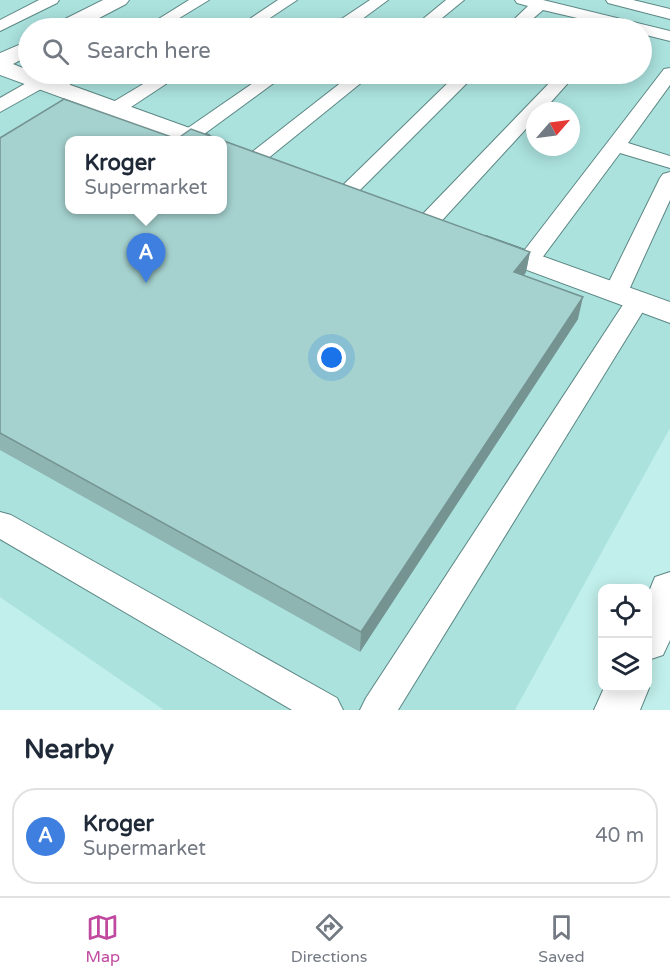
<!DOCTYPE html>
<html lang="en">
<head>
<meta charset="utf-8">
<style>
	body { margin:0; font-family:"Varela Round",sans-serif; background:#f6f6f7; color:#1f2937 }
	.controls { position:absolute; right:18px; bottom:18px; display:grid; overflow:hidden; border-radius:12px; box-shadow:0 3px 15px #0003 }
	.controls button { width:54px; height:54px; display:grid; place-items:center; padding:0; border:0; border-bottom:2px solid #e0e1e3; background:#fff; color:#1f2937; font:30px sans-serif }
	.compass { position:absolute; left:526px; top:102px; width:54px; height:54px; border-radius:50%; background:#fff; box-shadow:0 3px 15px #0003; rotate:62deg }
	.you { position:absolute; left:332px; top:358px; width:21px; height:21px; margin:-15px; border:4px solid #fff; border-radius:50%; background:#1a73e8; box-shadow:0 0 0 9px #1a73e833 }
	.badge { display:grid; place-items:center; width:39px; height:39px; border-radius:50%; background:#c0489e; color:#fff; font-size:20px; font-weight:700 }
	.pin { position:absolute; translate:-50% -50px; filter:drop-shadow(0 2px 3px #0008) }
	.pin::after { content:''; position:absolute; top:32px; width:21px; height:18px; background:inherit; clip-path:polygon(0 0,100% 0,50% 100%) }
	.popup { position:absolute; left:65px; top:136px; width:162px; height:78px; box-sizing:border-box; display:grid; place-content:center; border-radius:12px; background:#fff; filter:drop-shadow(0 2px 4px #0005); font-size:20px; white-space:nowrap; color:#747a83 }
	.popup b { font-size:22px; color:#1f2937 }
	.popup::after { content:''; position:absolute; left:50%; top:100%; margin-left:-12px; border:12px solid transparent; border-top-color:#fff }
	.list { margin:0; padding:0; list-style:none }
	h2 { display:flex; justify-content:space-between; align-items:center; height:78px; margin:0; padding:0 24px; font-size:26px }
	h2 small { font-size:20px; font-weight:400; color:#747a83 }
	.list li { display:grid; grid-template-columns:39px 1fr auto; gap:18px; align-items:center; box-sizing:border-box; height:96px; margin:0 12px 12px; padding:0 12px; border:2px solid #e0e1e3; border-radius:24px }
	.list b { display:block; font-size:22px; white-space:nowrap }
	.list p { margin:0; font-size:20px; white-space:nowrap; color:#747a83 }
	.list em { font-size:20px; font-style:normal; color:#747a83 }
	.icon { flex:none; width:33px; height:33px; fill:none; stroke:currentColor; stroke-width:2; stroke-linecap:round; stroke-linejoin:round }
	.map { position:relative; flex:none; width:670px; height:710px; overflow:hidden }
	.search { position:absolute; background:#fff; box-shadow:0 3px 15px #0003; left:18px; right:18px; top:18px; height:66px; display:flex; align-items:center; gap:15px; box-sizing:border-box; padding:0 21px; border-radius:33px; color:#747a83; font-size:22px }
	.sheet { height:186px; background:#fff }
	nav { display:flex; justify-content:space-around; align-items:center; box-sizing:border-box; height:84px; border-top:2px solid #e0e1e3; background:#fff; font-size:16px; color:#747a83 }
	nav a { display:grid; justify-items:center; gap:3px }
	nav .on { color:#c0489e }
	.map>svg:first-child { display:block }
	.built { fill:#abe2de; fill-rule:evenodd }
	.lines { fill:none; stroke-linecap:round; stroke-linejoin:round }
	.lane-casing { stroke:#5c8784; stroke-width:2 }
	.street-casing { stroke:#5c8784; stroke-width:2 }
	.lane { fill:#fff; fill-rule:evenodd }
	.street { fill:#fff; fill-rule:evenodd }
	.wall { fill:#8eb5b2 }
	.shaded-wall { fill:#749391 }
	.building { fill:#a5d2cf; stroke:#749391; stroke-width:1.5; fill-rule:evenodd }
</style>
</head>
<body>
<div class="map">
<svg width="670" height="710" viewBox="0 0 670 710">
	<rect width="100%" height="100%" fill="#c1efeb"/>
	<path class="built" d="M0 0H670V428L515 710H164L0 597ZM28 28H642V74H28ZM535 111H571V147H535ZM70 140H222V210H70Z"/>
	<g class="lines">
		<g class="lane-casing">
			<g id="lane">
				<polygon points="39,0 59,0 57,3 0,31 0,20"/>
				<polygon points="189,0 209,0 163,28 144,28"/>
				<polygon points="278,0 297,0 255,28 236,28"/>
				<polygon points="370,0 388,0 350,28 332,28 334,24"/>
				<polygon points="446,0 464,0 430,28 412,28"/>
				<polygon points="515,0 543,0 670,31 670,41 642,34 642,28 620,28 543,10 522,28 505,28 528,6 517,3"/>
				<polygon points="606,0 633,0 670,9 670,19 608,3"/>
				<polygon points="670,68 670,85 628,143 670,156 670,168 620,153 536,266 528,268 520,266 517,261 520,256 664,69"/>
				<path d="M61 74H83C75 84 54 95 43 88L0 112V98L35 78 41 77 49 80Z"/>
				<polygon points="160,74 181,74 122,113 108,113 106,109 108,105"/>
				<polygon points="266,74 286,74 196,140 182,140 179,136 182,132"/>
				<polygon points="352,74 372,74 261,164 247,164 244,160 247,156"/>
				<polygon points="457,74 476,74 352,198 345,200 338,198 334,194 338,190"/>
				<polygon points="558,74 576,74 543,111 535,111 535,119 435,228 427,230 419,228 416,223 419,218"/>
				<polygon points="670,172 670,200 628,292 624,297 616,300 608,297 604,292 660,178 663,174"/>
				<polygon points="638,292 646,294 650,300 398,710 360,710 366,698 630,294"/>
				<polygon points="0,512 11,515 337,698 343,710 292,710 0,539"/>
			</g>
		</g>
		<g class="street-casing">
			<g id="street">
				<polygon points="103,0 129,0 126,4 80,28 54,28 57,23"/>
				<polygon points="28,41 28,56 13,64 28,70 28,74 40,74 209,135 213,140 178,140 0,75 0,53"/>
				<polygon points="486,236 670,302 670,323 476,251 471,245 476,239"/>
				<polygon points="670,572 670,640 663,655 648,660 648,594 655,577"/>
				<polygon points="648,684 649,688 640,710 594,710 604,688 648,688"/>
			</g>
		</g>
		<use href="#lane" class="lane"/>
		<use href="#street" class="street"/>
	</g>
	<polygon class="wall" points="0,138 177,139 530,252 526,272 524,276 578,319 360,652 0,450"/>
	<g class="shaded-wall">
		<polygon points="530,252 526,272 510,293 514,272"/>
		<polygon points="583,297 578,319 360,652 361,632"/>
	</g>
	<path class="building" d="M64 99 177 139 191 129 530 252 514 272 583 297 361 632 0 433V138ZM69 141H222V210H69Z"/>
</svg>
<div class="controls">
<button><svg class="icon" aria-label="locate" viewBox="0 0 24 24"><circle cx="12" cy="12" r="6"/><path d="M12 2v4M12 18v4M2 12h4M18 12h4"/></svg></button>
<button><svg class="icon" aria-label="layers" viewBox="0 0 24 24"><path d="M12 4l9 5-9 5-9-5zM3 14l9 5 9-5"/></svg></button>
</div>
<svg class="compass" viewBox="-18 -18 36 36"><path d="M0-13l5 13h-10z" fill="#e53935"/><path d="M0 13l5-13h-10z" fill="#747a83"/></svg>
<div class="you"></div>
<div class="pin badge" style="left:146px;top:283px;background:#3f7fe0">A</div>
<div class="popup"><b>Kroger</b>Supermarket</div>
<div class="search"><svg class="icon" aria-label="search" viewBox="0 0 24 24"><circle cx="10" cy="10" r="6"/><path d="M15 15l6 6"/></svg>Search here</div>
</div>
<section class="sheet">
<h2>Nearby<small></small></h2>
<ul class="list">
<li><span class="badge" style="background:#3f7fe0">A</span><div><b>Kroger</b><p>Supermarket</p></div><em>40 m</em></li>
</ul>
</section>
<nav>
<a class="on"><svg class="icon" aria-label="map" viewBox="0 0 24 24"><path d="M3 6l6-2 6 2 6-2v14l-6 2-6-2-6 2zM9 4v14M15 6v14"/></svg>Map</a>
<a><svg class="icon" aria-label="directions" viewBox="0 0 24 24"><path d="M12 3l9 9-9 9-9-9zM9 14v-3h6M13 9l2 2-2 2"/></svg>Directions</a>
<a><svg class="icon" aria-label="saved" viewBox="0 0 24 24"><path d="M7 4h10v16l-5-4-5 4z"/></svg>Saved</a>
</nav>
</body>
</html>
